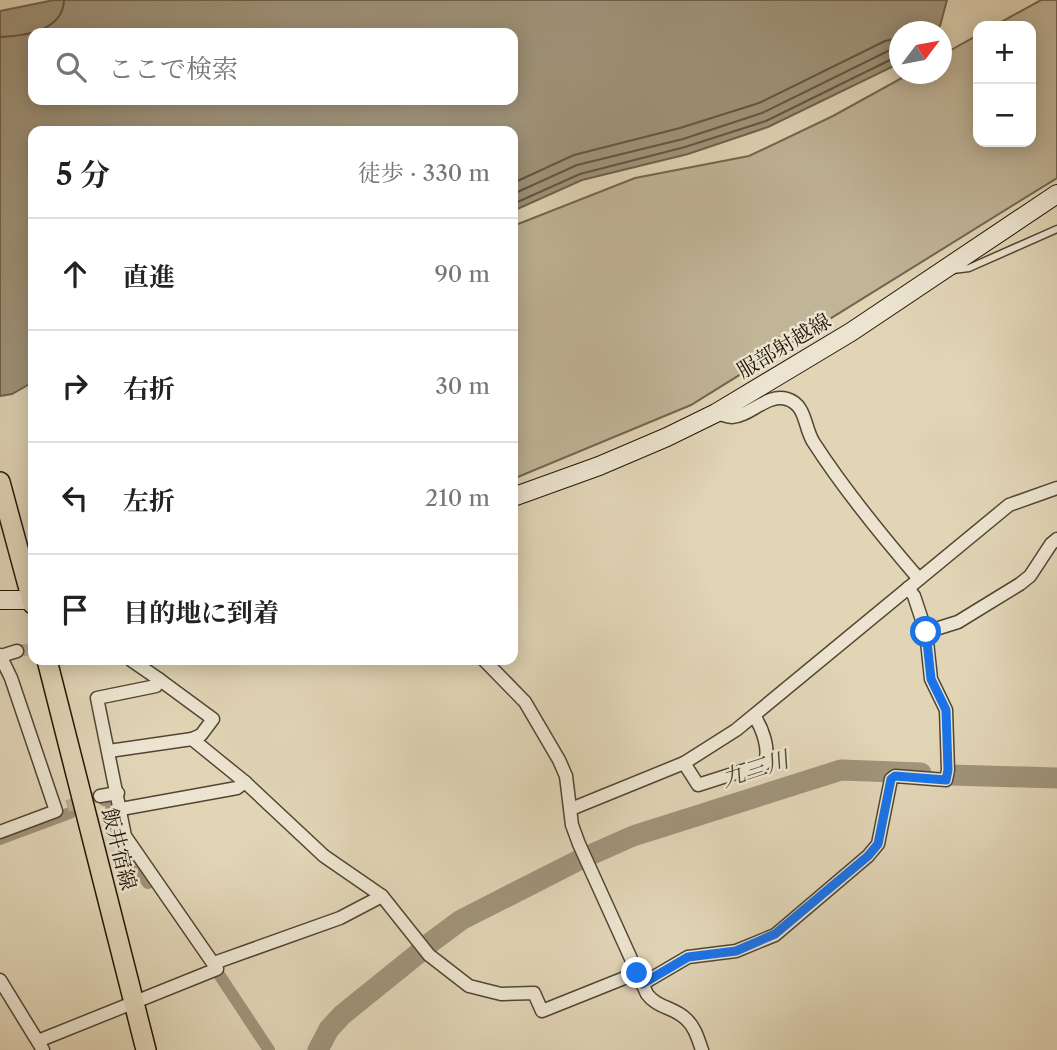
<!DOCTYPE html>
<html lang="ja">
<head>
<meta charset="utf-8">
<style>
	body { margin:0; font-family:"Libre Caslon Text","Noto Serif JP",serif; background:#f6f6f6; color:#222 }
	.controls { position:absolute; right:21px; top:21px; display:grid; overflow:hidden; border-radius:14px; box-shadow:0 4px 18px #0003 }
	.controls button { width:63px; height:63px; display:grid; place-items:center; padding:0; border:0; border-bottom:2px solid #e0e0e0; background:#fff; color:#222; font:35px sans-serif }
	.compass { position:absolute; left:889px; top:21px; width:63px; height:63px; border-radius:50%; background:#fff; box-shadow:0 4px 18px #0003; rotate:58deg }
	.stop { position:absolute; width:21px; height:21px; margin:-16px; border:5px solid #1a73e8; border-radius:50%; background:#fff }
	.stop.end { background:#1a73e8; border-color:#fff; box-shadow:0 2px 7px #0008 }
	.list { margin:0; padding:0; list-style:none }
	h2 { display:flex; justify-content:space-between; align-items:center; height:91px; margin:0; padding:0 28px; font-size:30px }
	h2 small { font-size:23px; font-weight:400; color:#767676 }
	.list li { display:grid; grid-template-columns:46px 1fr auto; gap:21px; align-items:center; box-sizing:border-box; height:112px; padding:0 28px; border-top:2px solid #e0e0e0 }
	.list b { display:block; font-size:26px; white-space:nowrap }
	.list em { font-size:23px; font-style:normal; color:#767676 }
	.icon { flex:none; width:38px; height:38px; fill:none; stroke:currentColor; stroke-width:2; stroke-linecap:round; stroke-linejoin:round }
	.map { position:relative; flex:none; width:1057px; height:1050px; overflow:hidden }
	.search { position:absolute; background:#fff; box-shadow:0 4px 18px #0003; left:28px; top:28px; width:490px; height:77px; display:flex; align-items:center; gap:18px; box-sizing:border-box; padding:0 24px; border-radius:14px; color:#767676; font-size:26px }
	.panel { position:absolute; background:#fff; box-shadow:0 4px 18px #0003; left:28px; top:126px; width:490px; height:539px; border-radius:14px }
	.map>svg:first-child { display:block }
	.green { fill:#c1b598; stroke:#726650; stroke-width:2 }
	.water { fill:#a0947a; stroke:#6e624c; stroke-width:2; fill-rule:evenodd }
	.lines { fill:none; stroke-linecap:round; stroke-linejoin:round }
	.shore { stroke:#615640; stroke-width:2 }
	.canal { stroke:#a0947a; stroke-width:12 }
	.river { stroke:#a0947a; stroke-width:21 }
	.minor-tunnel { stroke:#bbaf93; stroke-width:12; stroke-dasharray:12 6; stroke-linecap:butt }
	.service-casing { stroke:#524633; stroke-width:9 }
	.minor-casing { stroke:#524633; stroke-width:15 }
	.secondary-casing { stroke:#221707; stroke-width:20 }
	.primary-casing { stroke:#221707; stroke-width:22 }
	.service { stroke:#ece4d0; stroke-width:6 }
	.minor { stroke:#ece4d0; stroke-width:12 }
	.secondary { stroke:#ece4d0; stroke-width:18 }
	.primary { stroke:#e1d5b6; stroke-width:19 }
	.route { stroke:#1a73e8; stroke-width:9 }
	.labels { text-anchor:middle; stroke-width:5; stroke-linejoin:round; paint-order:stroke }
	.street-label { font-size:21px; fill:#221707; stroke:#ece4d0 }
	.water-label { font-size:23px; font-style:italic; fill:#544935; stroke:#ece4d0 }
</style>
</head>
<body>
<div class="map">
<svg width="1057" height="1050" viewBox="0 0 1057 1050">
	<rect width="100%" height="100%" fill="#e1d5b6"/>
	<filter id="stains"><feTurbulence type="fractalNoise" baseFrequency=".00286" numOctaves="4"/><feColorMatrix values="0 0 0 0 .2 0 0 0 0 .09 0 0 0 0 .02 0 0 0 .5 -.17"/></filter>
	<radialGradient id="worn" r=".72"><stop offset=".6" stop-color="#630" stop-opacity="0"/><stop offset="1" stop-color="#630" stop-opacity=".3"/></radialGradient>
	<polygon class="green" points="1041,0 1057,0 1057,178 691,405 513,479 513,226 635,178 749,156 833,116 909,74 942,74 942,55 978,35 978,142 1031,142 1031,26 994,26"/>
	<path class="water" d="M54 0H947L940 26 934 31 900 32 899 62 896 65 768 127 688 154 582 180 513 211V131H33V382L12 394 0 396V11ZM33 33H513V100H33Z"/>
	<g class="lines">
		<g class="shore">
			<path d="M0 37C25 36 63 31 64 0"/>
			<polyline points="513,183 574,155 680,128 759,103 885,41 900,38"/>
			<polyline points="513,194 577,165 683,139 762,113 890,50 900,48"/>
			<polyline points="513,204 580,174 685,147 766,121 894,58 900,57"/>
		</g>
		<g class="canal">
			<polyline points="104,800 110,801 119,841 148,883"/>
			<polyline points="0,839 70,813"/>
			<polyline points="220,976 269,1050"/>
		</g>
		<g class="river">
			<polyline points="951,775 1057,778"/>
			<polyline points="588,856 633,836 841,770 921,773"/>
			<polyline points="426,946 461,920 581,859"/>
			<polyline points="318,1050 329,1029 342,1015 420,952"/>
		</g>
		<g class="minor-tunnel">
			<polyline points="17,651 33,649"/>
			<polyline points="67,806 100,796"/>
		</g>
		<g class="service-casing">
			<polyline id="service" points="953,270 969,268 1057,229"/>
		</g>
		<g class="minor-casing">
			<g id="minor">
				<path d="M716 413C720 414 728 417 732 417 750 416 768 393 787 399 807 405 804 429 814 443 845 491 882 536 919 579"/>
				<polyline points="908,588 914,596 926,632"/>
				<polyline points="0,655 11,678 56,811 0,832"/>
				<polyline points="1,656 17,651"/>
				<path d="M484 660 525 702 559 760 566 776 572 825 579 844 647 994C657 1008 674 1007 686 1019 695 1027 698 1039 702 1050"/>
				<polyline points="192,739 245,782 324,856 382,896 429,955 469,986 501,994 534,993 542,1011 637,973"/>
				<polyline points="109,751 192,739 201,735 213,719 160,680"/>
				<path d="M684 763 698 785 764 764C771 751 762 727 754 716"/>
				<polyline points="100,796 118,793"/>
				<polyline points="121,809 237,788 245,782"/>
				<polyline points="571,809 684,763 736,730 1009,505 1057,488"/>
				<polyline points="214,963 340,918 382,896"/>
				<polyline points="0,980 43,1050"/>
				<polyline points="642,984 688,957 736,951 775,935 868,856 878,844 891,779 895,776 946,780 948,770 946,710 931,679 926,632 958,622 1020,584 1030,576 1051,544 1057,539"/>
				<polyline points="38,1041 217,969 125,836 97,698 156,686 160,680 131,660"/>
			</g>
		</g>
		<g class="secondary-casing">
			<g id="secondary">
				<polyline points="513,497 599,466 667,437 716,413 851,332 1057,194"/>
				<polyline points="0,600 33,600"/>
			</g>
		</g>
		<g class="primary-casing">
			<g id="primary">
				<polyline points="0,482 33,604"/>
				<polyline points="47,660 146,1050"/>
			</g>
		</g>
		<use href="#service" class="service"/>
		<use href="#minor" class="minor"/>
		<use href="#secondary" class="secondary"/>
		<use href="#primary" class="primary"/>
	</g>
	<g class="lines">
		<polyline class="route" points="637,973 642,984 688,957 736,951 775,934 868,856 878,844 891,779 895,776 946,780 948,770 946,710 931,679 926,632"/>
	</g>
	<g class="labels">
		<g class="street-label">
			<text transform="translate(784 346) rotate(-31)" y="7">服部射越線</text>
			<text transform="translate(119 849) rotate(76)" y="7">飯井宿線</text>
		</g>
		<g class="water-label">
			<text transform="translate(755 769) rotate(-18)" y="8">九三川</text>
		</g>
	</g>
	<rect width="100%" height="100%" filter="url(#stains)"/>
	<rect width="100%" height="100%" fill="url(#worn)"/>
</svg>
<div class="controls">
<button>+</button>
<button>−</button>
</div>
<svg class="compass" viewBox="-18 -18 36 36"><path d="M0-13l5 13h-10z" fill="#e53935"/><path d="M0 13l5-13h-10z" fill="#767676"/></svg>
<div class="stop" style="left:926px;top:632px"></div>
<div class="stop end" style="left:637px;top:973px"></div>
<div class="search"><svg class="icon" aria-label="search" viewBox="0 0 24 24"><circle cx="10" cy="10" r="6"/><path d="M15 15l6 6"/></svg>ここで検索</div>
<section class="panel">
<h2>5 分<small>徒歩 · 330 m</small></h2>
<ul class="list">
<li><svg class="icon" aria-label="ahead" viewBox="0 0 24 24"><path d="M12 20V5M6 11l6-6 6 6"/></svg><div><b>直進</b></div><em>90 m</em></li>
<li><svg class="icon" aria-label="right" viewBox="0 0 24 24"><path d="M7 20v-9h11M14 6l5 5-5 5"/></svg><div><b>右折</b></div><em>30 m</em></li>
<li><svg class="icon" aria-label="left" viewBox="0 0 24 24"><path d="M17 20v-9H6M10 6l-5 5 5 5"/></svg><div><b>左折</b></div><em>210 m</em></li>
<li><svg class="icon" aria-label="arrive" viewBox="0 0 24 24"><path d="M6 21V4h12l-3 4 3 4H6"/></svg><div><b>目的地に到着</b></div></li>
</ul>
</section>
</div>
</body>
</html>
